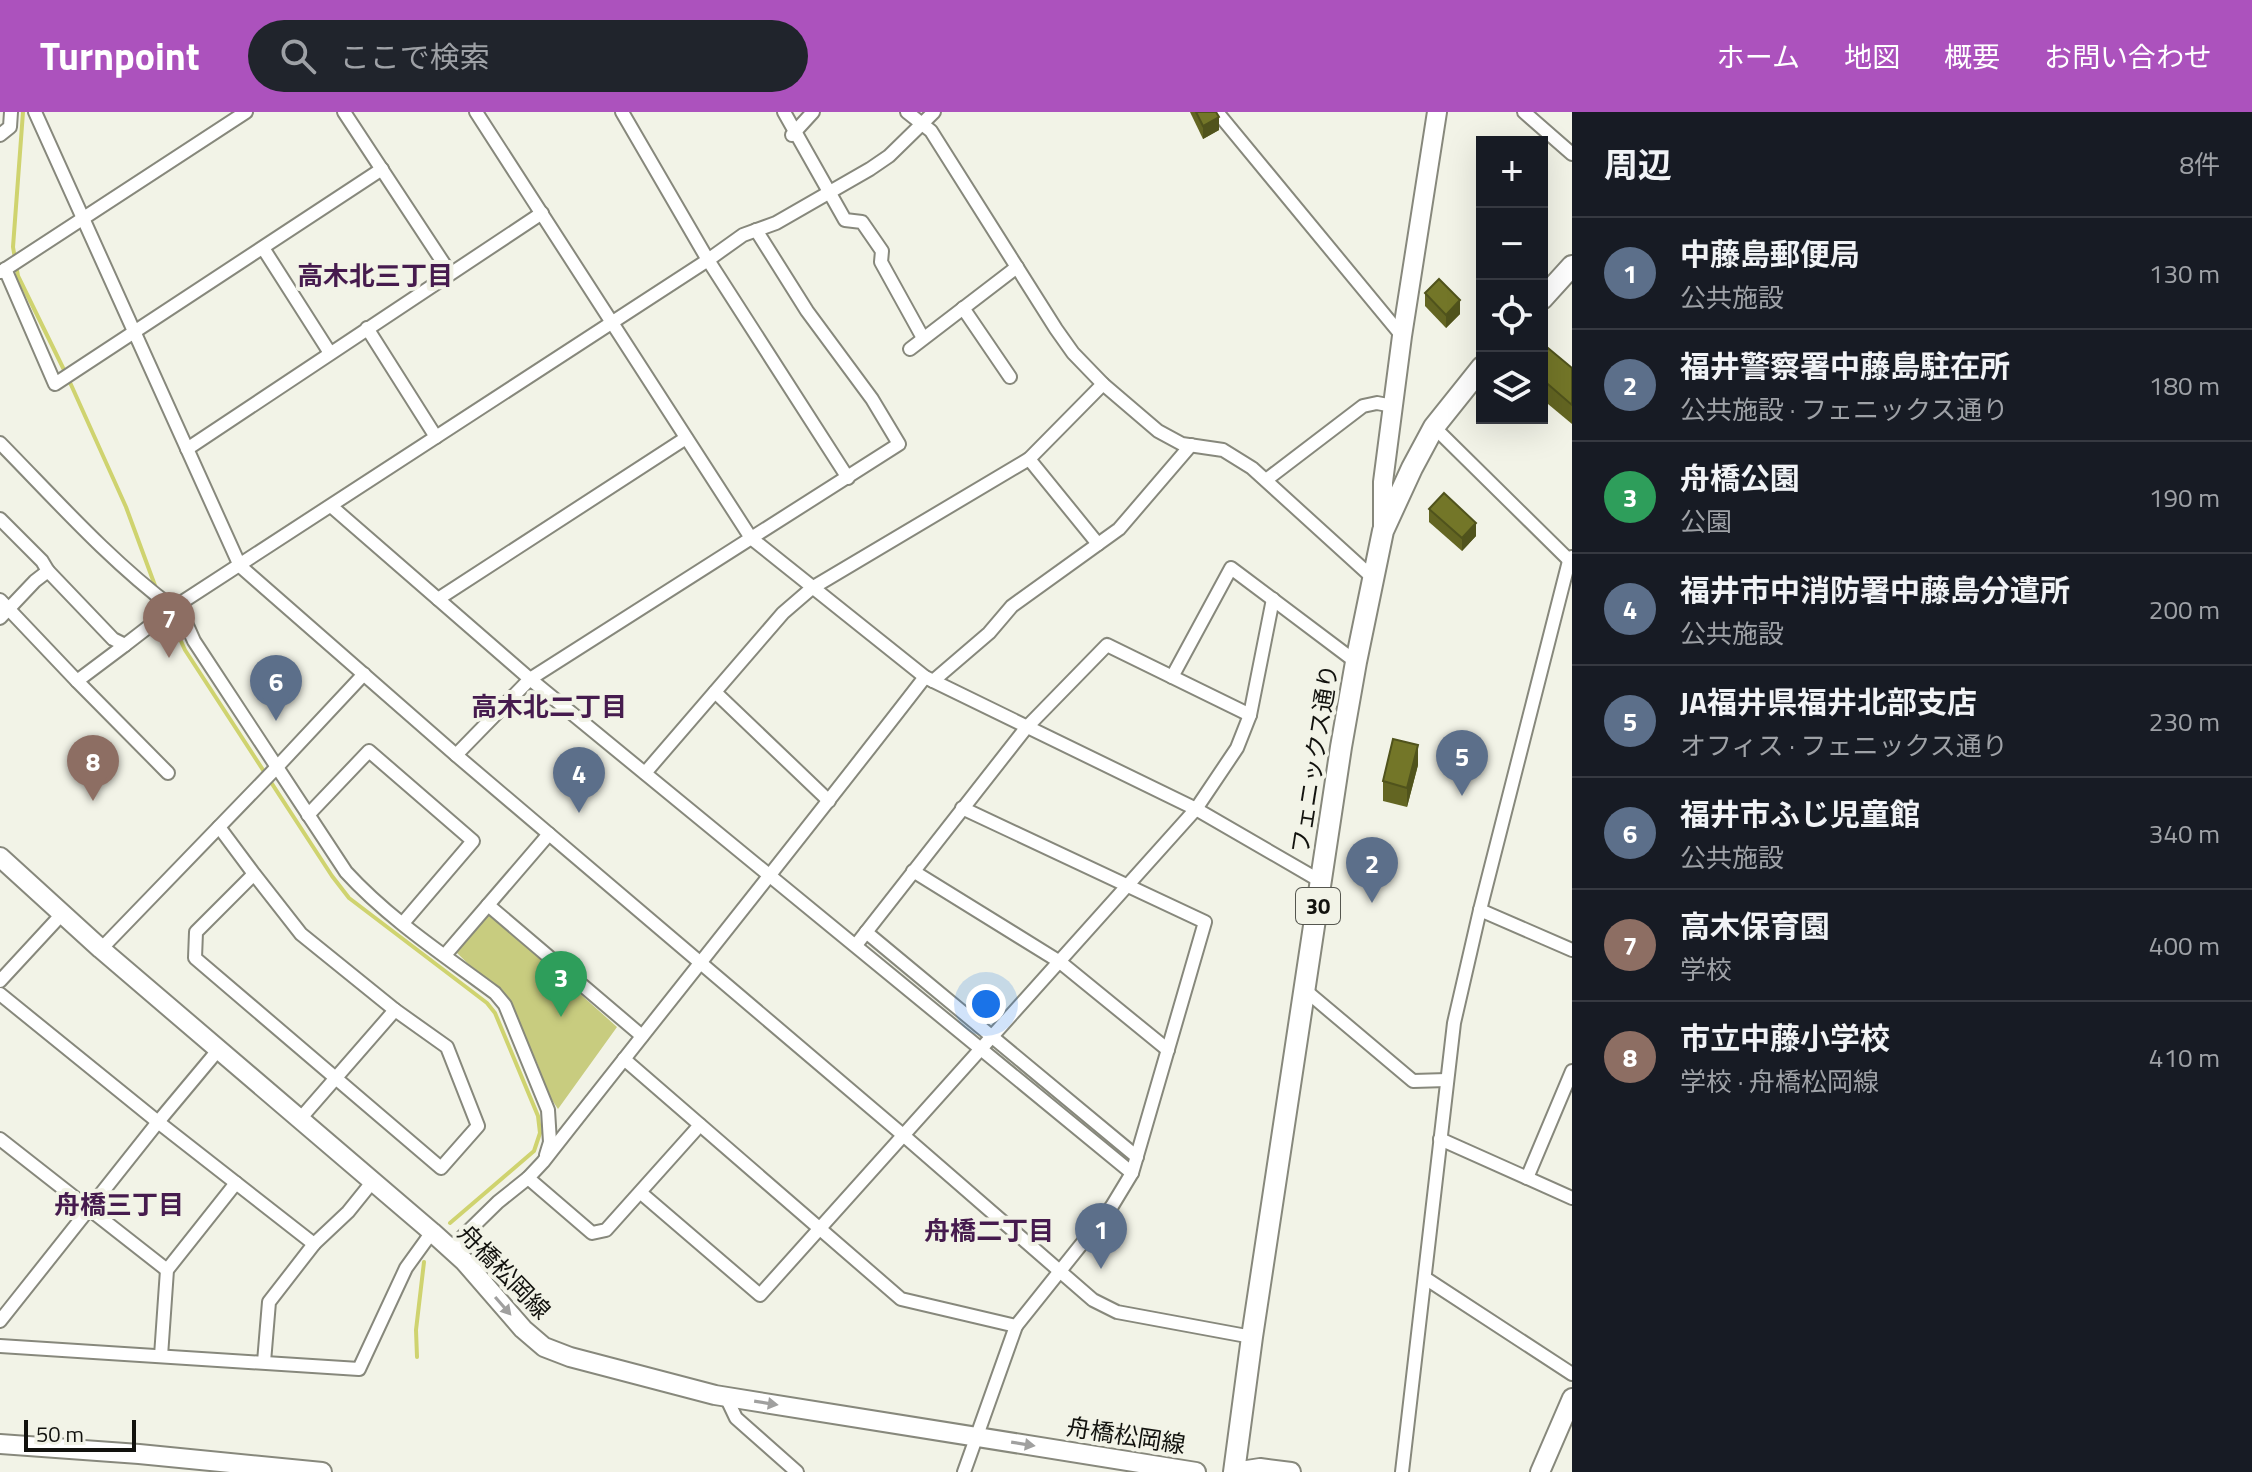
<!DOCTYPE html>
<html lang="ja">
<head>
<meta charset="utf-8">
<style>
	body { margin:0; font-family:"Titillium Web","Noto Sans JP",sans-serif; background:#20242c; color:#f1f3f6 }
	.controls { position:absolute; right:24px; top:24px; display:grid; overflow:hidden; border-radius:0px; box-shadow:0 8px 32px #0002 }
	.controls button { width:72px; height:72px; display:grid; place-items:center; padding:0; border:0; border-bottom:2px solid #363941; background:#171b24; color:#f1f3f6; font:40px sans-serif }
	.scale { position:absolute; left:24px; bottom:20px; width:112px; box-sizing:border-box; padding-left:8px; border:4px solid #12120e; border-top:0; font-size:22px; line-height:28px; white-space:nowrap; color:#12120e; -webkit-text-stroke:6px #f2f3e7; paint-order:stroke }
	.you { position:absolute; left:986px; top:892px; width:28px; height:28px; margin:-20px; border:6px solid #fff; border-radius:50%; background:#1a73e8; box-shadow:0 0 0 12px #1a73e833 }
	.badge { display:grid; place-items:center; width:52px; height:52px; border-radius:50%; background:#ac52bd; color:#fff; font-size:26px; font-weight:700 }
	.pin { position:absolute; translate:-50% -66px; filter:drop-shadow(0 2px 4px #0008) }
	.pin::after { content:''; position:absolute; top:42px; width:28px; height:24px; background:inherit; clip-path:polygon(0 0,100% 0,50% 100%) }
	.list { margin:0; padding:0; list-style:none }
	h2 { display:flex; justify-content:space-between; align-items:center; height:104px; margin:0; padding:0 32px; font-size:34px }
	h2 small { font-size:26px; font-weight:400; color:#9ea1a6 }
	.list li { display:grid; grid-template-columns:52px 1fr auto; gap:24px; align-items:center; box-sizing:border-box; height:112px; padding:0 32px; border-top:2px solid #363941 }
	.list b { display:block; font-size:30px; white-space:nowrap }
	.list p { margin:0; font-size:26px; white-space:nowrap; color:#9ea1a6 }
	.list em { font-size:26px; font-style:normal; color:#9ea1a6 }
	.icon { flex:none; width:44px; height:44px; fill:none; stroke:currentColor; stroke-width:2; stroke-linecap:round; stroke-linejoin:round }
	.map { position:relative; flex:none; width:1572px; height:1360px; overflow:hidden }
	header { display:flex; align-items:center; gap:48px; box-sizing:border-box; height:112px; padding:0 40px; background:#ac52bd; color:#fff }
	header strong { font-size:38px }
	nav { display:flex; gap:44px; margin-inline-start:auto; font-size:28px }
	.search { width:560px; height:72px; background:#20242c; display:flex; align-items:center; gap:20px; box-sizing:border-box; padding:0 28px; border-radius:44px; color:#9ea1a6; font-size:30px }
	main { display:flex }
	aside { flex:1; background:#171b24 }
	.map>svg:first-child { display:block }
	.green { fill:#c8cc7f }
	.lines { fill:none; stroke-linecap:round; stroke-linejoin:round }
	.stream { stroke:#cfd36f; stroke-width:4 }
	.street-casing { stroke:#87887c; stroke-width:16 }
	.secondary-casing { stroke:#87887c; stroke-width:22 }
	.primary-casing { stroke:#87887c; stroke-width:24 }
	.street { stroke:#fff; stroke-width:12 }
	.secondary { stroke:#fff; stroke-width:18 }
	.primary { stroke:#fff; stroke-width:20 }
	.wall { fill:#636522 }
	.shaded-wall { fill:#50531c }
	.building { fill:#737628; stroke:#50531c; stroke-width:2 }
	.oneway { fill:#a0a09f }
	.labels { text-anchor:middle; stroke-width:8; stroke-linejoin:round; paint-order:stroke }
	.shield { fill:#f2f3e7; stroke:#55564f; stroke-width:2 }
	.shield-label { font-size:22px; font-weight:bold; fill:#12120e }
	.street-label { font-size:24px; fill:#12120e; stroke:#f2f3e7 }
	.neighbourhood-label { font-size:26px; font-weight:bold; fill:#461b4e; stroke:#f2f3e7 }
</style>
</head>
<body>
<header>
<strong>Turnpoint</strong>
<div class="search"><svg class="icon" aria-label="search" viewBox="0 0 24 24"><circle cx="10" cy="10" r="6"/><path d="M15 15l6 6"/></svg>ここで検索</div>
<nav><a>ホーム</a><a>地図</a><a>概要</a><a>お問い合わせ</a></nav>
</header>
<main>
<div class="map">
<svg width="1572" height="1360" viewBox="0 0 1572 1360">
	<rect width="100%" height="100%" fill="#f2f3e7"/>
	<polygon class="green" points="490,801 617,915 558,997 544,976 538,953 511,894 456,840"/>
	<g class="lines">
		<g class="stream">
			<polyline points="23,0 13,135 18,164 68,266 126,395 157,479"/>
			<polyline points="168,501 185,538 332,764 349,786 487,891 495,901 538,1004 540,1021 534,1039 450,1111"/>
			<polyline points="417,1245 416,1218 424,1150"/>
		</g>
		<g class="street-casing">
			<g id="street">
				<polyline points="35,0 240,454 456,643 903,1023 1093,1188 1117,1200 1252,1225"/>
				<polyline points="344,0 450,161"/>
				<polyline points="476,0 751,426 925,565 1196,697 1322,770"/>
				<polyline points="622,0 708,148 848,366"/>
				<polyline points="784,0 845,108 862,110 882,139 881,150 923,226"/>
				<polyline points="907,0 931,19 1056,217 1073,241 1103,272 1158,319 1182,332 1223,338 1252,356 1373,466"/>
				<polyline points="1217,0 1402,224"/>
				<polyline points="1524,0 1572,42"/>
				<polyline points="0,23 10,15 11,0"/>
				<polyline points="792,23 813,0"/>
				<polyline points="263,136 330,241"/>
				<polyline points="5,157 55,272 382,57"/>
				<polyline points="1,160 246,0"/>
				<polyline points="963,196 1010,265"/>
				<polyline points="367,216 436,325"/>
				<polyline points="910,237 1017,155"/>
				<polyline points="1434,315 1572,451"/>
				<path d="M0 331C56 388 109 448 173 496"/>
				<polyline points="187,337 542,101"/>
				<polyline points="1029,347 1098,432"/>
				<polyline points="1266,368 1363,294 1377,291 1393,294"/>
				<polyline points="331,394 530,567 1132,1061"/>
				<polyline points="0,407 42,449 48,459"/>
				<polyline points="438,487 686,326"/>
				<polyline points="0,488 77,569 125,533"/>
				<path d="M178 493 194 529 346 760C389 807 444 843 495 881L505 893 548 998 550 1030 546 1043"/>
				<polyline points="0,506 35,469 48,459 113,527 125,533 173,496 708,148 743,123 776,111 870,57 889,44 934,0"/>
				<polyline points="1172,565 1231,456 1356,550"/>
				<polyline points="77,569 168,661"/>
				<polyline points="933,569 989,521 1012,494 1119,417 1191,333"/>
				<polyline points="715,580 829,689"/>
				<polyline points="456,643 530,567 899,332 872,287 807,199 756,118"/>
				<polyline points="645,661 783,501 812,476 1029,347 1103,272"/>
				<polyline points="308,703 369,639 473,729 403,811"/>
				<polyline points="219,715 254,762 301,822 395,898 447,935 478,1014 441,1056 195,846 196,820 254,762"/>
				<polyline points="913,759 1060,850 1168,938"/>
				<polyline points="488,793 642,924"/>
				<polyline points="1480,798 1572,838"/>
				<polyline points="866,820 1137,1045"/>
				<polyline points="856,833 1026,616 1107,533 1250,603"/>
				<polyline points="101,837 277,655 364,562"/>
				<polyline points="445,843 549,722"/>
				<polyline points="0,869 62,802"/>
				<polyline points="1305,878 1413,969 1447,968"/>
				<polyline points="0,882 158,1010 314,1132"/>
				<polyline points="624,947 901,1187 1016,1214 1112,1094 1132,1061 1205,810 962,696"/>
				<polyline points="300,1007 395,898"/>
				<polyline points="0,1027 167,1158"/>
				<polyline points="1440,1027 1572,1086"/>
				<polyline points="528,1066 592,1121 606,1118 700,1013"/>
				<polyline points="1527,1066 1572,959"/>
				<polyline points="641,1081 760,1183 1196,697 1237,636 1250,603 1273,487"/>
				<path d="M450 1137 498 1090 528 1066 543 1050C670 888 799 728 925 565"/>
				<polyline points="1425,1166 1572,1262"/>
				<polyline points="0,1209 158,1010 219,937"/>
				<polyline points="0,1234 359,1257 406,1156 432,1120"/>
				<polyline points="161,1244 167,1158 236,1071"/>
				<polyline points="264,1250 269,1190 314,1132 348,1100 373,1069"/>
				<polyline points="726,1285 736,1306 797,1360"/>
				<polyline points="964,1360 1016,1214"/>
				<polyline points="1402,1360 1454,911 1480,798 1569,449 1572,445"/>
			</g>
		</g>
		<g class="secondary-casing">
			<g id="secondary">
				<polyline points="1383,419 1383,370 1402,224 1437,0"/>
				<polyline points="0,745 101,837 432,1120 464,1149 523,1217 544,1235 570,1245 715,1283 1196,1360"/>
				<polyline points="0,1332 139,1342 322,1360"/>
				<polyline points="1234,1360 1260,1356 1291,1360"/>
				<polyline points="1540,1360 1572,1286"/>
			</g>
		</g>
		<g class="primary-casing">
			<g id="primary">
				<polyline points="1542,187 1572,154"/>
				<polyline points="1234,1360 1252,1225 1341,635 1356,550 1383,419 1412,356 1434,315 1482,255"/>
			</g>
		</g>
		<use href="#street" class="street"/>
		<use href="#secondary" class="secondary"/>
		<use href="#primary" class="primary"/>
	</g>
	<g class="wall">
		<polygon points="1190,0 1216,0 1219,18 1203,27"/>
		<polygon points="1425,181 1460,202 1446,216 1425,194"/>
		<polygon points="1542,231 1572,256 1572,312 1542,287"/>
		<polygon points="1429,397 1476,424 1462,439 1429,410"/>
		<polygon points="1418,653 1407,695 1383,689 1383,669"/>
	</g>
	<g class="shaded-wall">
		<polygon points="1219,5 1219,18 1203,27 1203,14"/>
		<polygon points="1460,188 1460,202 1446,216 1446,203"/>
		<polygon points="1476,411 1476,424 1462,439 1462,426"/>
		<polygon points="1418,633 1418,653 1407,695 1407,676"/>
	</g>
	<g class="building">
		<polygon points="1196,0 1216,0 1219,5 1203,14"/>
		<polygon points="1439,167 1460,188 1446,203 1425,181"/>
		<polygon points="1542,231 1572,256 1572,293 1542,267"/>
		<polygon points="1444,381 1476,411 1462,426 1429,397"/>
		<polygon points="1393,627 1418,633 1407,676 1383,669"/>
	</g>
	<defs><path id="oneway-solid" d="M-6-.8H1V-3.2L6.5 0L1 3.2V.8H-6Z" transform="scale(2)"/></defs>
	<g class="oneway">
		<use href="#oneway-solid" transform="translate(503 1194) rotate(49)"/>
		<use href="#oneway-solid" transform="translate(766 1291) rotate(9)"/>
		<use href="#oneway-solid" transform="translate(1023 1332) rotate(9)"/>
	</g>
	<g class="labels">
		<rect class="shield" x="1296" y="776" width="44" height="36" rx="6"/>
		<g class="shield-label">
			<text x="1318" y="802">30</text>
		</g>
		<g class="street-label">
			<text transform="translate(1315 647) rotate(-81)" y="8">フェニックス通り</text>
			<text transform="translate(504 1160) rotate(46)" y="8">舟橋松岡線</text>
			<text transform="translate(1126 1324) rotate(9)" y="8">舟橋松岡線</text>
		</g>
		<g class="neighbourhood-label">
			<text x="375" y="173">高木北三丁目</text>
			<text x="549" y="604">高木北二丁目</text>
			<text x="119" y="1102">舟橋三丁目</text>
			<text x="989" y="1128">舟橋二丁目</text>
		</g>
	</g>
</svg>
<div class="controls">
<button>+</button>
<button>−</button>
<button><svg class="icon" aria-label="locate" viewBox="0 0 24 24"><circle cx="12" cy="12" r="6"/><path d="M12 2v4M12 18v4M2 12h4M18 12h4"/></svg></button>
<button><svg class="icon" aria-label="layers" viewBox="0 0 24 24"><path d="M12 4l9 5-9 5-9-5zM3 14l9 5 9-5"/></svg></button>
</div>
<div class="scale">50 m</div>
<div class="you"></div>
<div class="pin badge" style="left:1101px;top:1157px;background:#5c6f8a">1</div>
<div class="pin badge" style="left:1372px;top:791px;background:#5c6f8a">2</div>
<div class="pin badge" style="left:561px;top:905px;background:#2e9e5b">3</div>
<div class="pin badge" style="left:579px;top:701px;background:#5c6f8a">4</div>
<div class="pin badge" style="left:1462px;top:684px;background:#5c6f8a">5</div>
<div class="pin badge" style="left:276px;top:609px;background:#5c6f8a">6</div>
<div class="pin badge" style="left:169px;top:546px;background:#8d6e63">7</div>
<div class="pin badge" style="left:93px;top:689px;background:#8d6e63">8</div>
</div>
<aside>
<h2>周辺<small>8件</small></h2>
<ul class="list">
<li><span class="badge" style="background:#5c6f8a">1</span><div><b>中藤島郵便局</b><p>公共施設</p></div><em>130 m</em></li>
<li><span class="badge" style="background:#5c6f8a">2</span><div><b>福井警察署中藤島駐在所</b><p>公共施設 · フェニックス通り</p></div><em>180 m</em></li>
<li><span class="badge" style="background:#2e9e5b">3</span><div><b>舟橋公園</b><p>公園</p></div><em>190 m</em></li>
<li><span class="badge" style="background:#5c6f8a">4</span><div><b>福井市中消防署中藤島分遣所</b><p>公共施設</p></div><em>200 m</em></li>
<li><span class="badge" style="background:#5c6f8a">5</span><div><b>JA福井県福井北部支店</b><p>オフィス · フェニックス通り</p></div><em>230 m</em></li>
<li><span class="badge" style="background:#5c6f8a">6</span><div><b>福井市ふじ児童館</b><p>公共施設</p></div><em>340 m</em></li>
<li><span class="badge" style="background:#8d6e63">7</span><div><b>高木保育園</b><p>学校</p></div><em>400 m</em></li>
<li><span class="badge" style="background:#8d6e63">8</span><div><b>市立中藤小学校</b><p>学校 · 舟橋松岡線</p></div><em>410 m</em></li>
</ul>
</aside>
</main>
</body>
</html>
